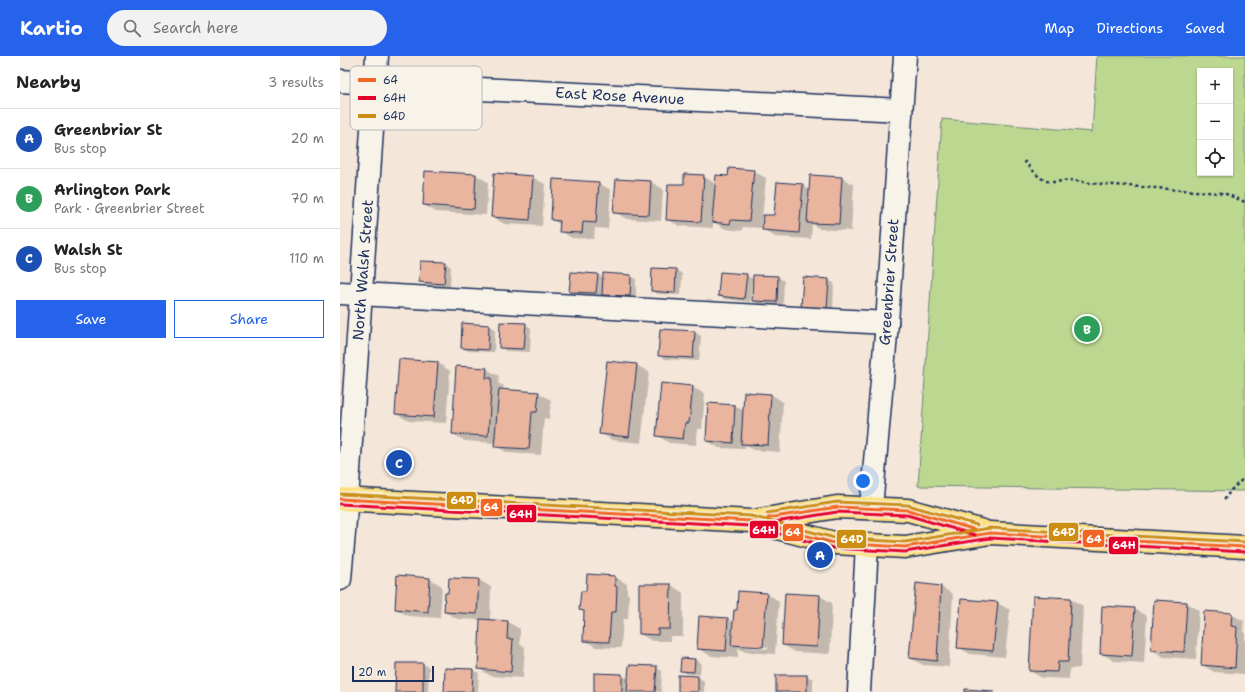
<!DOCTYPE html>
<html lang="en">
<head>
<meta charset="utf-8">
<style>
	body { margin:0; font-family:"Shantell Sans",sans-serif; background:#f2f2f2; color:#222 }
	.controls { position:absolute; right:12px; top:12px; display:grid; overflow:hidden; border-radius:0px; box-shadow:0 1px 3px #0004 }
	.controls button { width:36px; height:36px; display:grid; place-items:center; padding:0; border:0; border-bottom:1px solid #e0e0e0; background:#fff; color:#222; font:20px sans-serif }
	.scale { position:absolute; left:12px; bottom:10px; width:82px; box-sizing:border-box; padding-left:4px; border:2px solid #1b2f5e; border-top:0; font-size:11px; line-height:14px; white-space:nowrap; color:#1b2f5e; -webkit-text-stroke:3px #f7f3e8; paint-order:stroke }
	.you { position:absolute; left:523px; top:425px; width:14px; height:14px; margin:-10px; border:3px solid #fff; border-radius:50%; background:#1a73e8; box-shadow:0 0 0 6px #1a73e833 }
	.badge { display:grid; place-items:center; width:26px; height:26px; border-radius:50%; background:#2563eb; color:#fff; font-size:13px; font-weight:700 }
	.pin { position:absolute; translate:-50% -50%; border:2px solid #fff; box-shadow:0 1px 4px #0006 }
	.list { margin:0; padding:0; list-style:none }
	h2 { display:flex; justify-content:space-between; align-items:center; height:52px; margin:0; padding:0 16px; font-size:17px }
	h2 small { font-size:13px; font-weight:400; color:#767676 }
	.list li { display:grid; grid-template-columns:26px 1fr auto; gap:12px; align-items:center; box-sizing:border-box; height:60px; padding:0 16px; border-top:1px solid #e0e0e0 }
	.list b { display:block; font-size:15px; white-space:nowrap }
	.list p { margin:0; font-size:13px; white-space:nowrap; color:#767676 }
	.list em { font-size:13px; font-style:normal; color:#767676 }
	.actions { display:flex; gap:8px; padding:12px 16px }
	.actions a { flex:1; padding:9px 0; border:1px solid #2563eb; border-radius:0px; text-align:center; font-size:14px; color:#2563eb }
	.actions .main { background:#2563eb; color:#fff }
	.icon { flex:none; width:22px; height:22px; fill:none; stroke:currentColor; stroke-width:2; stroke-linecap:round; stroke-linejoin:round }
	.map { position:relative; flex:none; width:905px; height:636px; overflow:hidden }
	header { display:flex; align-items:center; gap:24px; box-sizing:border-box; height:56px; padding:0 20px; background:#2563eb; color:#fff }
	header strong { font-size:19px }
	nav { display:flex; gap:22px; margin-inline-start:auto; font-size:14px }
	.search { width:280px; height:36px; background:#f2f2f2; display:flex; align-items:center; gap:10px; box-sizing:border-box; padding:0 14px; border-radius:22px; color:#767676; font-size:15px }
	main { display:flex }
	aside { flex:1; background:#fff }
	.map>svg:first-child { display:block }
	.green { fill:#bcd890; stroke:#6c8477; fill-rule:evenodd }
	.shadow { fill:#0003; fill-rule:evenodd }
	.building { fill:#eab59e; stroke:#1b2f5e }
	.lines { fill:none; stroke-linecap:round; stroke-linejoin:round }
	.minor-casing { stroke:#1b2f5e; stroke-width:25 }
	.major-casing { stroke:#1b2f5e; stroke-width:25 }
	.path { stroke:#1b2f5e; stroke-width:2.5; stroke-dasharray:3 3; stroke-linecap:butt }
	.minor { stroke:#f7f3e8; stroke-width:22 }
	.major { stroke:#fde080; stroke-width:22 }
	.bus-1-casing { stroke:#f7f3e8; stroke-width:6 }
	.bus-2-casing { stroke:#f7f3e8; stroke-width:6 }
	.bus-3-casing { stroke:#f7f3e8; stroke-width:6 }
	.bus-1 { stroke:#f26522; stroke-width:3 }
	.bus-2 { stroke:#e4002b; stroke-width:3 }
	.bus-3 { stroke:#cb8e13; stroke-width:3 }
	.labels { text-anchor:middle; stroke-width:4; stroke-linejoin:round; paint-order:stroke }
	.street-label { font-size:15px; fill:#1b2f5e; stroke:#f7f3e8 }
	.key { fill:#f7f3e8; stroke:#b5b8bf; stroke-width:1 }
	.key-label { font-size:11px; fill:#1b2f5e }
	.line-badge { stroke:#f7f3e8; stroke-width:1.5 }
	.badge-label { font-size:11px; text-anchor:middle; font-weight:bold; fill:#fff }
</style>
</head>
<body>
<header>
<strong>Kartio</strong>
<div class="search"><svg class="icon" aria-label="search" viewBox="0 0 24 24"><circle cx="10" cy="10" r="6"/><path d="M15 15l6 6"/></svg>Search here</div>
<nav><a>Map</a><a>Directions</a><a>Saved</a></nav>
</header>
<main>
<aside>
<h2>Nearby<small>3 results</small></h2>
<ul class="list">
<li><span class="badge" style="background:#1a4fb4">A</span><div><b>Greenbriar St</b><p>Bus stop</p></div><em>20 m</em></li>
<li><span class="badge" style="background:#2e9e5b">B</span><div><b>Arlington Park</b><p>Park · Greenbrier Street</p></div><em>70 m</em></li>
<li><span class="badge" style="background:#1a4fb4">C</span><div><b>Walsh St</b><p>Bus stop</p></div><em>110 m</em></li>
</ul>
<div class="actions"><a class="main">Save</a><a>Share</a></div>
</aside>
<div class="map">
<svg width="905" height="636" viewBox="0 0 905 636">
	<rect width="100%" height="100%" fill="#f4e7d9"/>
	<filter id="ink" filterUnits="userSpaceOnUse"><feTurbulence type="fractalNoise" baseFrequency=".025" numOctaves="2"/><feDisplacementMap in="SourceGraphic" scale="8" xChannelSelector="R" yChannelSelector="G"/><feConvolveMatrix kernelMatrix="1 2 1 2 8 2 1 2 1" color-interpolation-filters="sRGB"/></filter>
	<g filter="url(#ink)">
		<path class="green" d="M757 0H905V435L578 430 602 63 752 76ZM860 15H890V117H860Z"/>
		<g class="shadow">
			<polygon points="413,115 426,122 421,172 403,171 402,175 386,173 373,166 373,172 339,170 327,163 344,130 363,120 376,128 389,121"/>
			<polygon points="86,116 136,119 148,126 146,159 96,156 84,149"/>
			<polygon points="192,121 205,128 202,170 164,168 152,160"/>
			<polygon points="502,122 514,129 511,175 480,173 472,168 471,183 435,181 423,173 462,129 470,134"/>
			<polygon points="311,126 323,133 321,165 287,163 274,156"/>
			<polygon points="258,127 271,134 268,173 255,172 254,183 232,182 220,175 221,169 212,164"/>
			<polygon points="105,207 111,211 110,231 86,229 80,226"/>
			<polygon points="336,214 342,218 341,239 318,238 312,235"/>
			<polygon points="258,219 264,222 290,219 296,223 296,243 269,242 262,238 262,240 237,239 231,235"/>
			<polygon points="406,219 414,224 412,224 410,246 385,243 379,240"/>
			<polygon points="438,221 444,225 443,249 419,248 413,245"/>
			<polygon points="488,224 494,227 493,256 468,254 462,250"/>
			<polygon points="123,268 149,270 155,273 154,296 128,295 122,292"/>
			<polygon points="185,268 191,272 190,296 166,295 160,291"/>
			<polygon points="355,276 361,280 359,305 325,303 319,299"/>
			<polygon points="98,307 110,315 106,367 69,365 56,358"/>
			<polygon points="296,309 309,316 301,387 272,384 260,377"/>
			<polygon points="146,313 159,320 158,327 164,330 163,334 198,337 211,344 209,363 204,362 201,399 168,397 155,390 156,387 125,385 113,378"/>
			<polygon points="352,331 365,338 362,373 357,373 356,389 329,387 317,379"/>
			<polygon points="431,338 443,346 440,396 414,394 405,389 405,393 379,392 367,385 369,348 395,350 404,355"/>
			<polygon points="275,521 287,528 287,537 289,539 288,563 283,563 281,592 256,591 244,584 245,556 240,554 247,536"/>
			<polygon points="90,523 102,530 100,562 68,560 56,553"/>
			<polygon points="110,523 139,524 151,531 150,565 168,566 180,573 180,588 185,591 183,622 151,620 139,613 141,564 117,563 105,556 109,538"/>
			<polygon points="331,529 343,537 343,580 330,580 330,585 312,585 300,578"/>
			<polygon points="601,531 613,538 609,611 583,609 570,602"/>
			<path d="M427 538 439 545 435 598 405 596 398 592V602L371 600 358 593 388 563 394 567 398 555ZM404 589 428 591V593L404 591Z"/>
			<polygon points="480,540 492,547 490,598 455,596 443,589"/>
			<polygon points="694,541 731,543 743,550 740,612 730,613 729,623 702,622 690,615"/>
			<polygon points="657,547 670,554 665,601 630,598 618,591"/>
			<polygon points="847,547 859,554 856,603 824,601 812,594"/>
			<polygon points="794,553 807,560 804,607 774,605 761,597"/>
			<polygon points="891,558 904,565 903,575 905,576 905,618 874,616 862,609"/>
			<polygon points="342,603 355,604 361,607 360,618 347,618 341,614"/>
			<polygon points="83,608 89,611 88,636 56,636"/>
			<polygon points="316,611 322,615 321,636 255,636 282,619 289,623"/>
			<polygon points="106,613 133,614 139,617 138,636 105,636"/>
			<polygon points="467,620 473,623 473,636 437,636"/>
			<polygon points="358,621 364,625 364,636 339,636"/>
		</g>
		<g class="building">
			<polygon points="389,112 414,114 409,165 391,164 390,168 372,166 376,119 388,120"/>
			<polygon points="85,115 136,118 134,153 83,149"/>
			<polygon points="154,117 193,120 190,164 151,161"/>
			<polygon points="344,118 364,119 361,166 326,164 328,128 344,128"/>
			<polygon points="470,119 502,121 499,168 467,167"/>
			<polygon points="213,123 259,126 256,167 243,166 242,177 219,176 220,165 211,164"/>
			<polygon points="276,123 311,125 309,159 273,157"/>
			<polygon points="437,126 463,128 459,177 422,174 423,159 434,159"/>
			<polygon points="80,205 106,206 104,228 79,226"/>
			<polygon points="312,212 336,213 335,237 311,235"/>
			<polygon points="231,216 258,218 256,237 229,236"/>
			<polygon points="380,216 407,218 404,243 378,240"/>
			<polygon points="263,217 291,219 290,240 262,239"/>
			<polygon points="413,219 438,220 437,246 412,245"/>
			<polygon points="463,221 489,223 487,253 461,251"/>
			<polygon points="160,266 186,267 184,293 159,292"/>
			<polygon points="122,267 149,269 148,294 121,292"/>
			<polygon points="320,273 355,275 353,302 318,300"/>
			<polygon points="59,303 98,306 94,361 55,358"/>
			<polygon points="267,305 297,308 289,381 259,378"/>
			<polygon points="116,310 147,312 146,322 152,322 148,380 112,378"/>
			<polygon points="321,327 353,330 349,367 345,367 343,383 316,380"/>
			<polygon points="159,333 199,336 197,356 192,356 189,393 154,391"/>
			<polygon points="404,336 431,338 428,389 401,388"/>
			<polygon points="368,347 395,349 393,387 366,385"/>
			<polygon points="247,518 275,520 275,530 277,531 276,556 271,556 269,586 243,585 244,555 239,554 241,535 246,535"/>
			<polygon points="57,519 90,522 88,556 55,553"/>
			<polygon points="109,522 139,523 137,558 104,556 105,537 108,537"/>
			<polygon points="576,527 601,530 597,605 569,602"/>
			<polygon points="299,528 331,528 330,573 318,573 318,579 299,578"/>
			<polygon points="398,535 427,537 423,591 391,589 394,554 397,554"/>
			<polygon points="445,537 480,539 477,591 442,589"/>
			<polygon points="693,540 731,542 728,606 718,606 717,616 689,615"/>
			<polygon points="621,543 658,546 653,595 617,592"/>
			<polygon points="814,544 847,546 844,596 811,594"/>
			<polygon points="762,550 795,552 792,600 760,598"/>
			<polygon points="864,555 892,557 891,570 897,571 895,612 861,609"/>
			<polygon points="359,560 388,562 386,595 357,593"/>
			<polygon points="140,563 168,565 167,583 173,583 171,616 138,613"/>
			<polygon points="341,602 355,603 354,616 340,615"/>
			<polygon points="56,607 83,607 83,636 55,636"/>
			<polygon points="289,609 317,610 315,636 287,636"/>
			<polygon points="105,612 133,613 132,636 104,636"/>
			<polygon points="254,617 282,618 282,636 254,636"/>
			<polygon points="338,619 358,620 358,636 338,636"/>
			<rect x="436" y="619" width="31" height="17"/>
			<polygon points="625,633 654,635 654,636 625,636"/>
		</g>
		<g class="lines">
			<g class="minor-casing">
				<g id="minor">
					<polyline points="0,25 78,30 561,54"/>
					<polyline points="0,237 547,267"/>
					<polyline points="531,452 547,267 565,0"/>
					<polyline points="0,523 8,429 37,0"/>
					<polyline points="519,636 527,489"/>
				</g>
			</g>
			<g class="major-casing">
				<g id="major">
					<polyline points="0,443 411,465 494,487 565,491 650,477 905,491"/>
					<polyline points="419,464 497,451 568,454 643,475"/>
				</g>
			</g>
			<g class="path">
				<polyline points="684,105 699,121 706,125 714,126 731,124 749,127 881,137 886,138 905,146"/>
				<polyline points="884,444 891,434 905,421"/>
			</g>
			<use href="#minor" class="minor"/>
			<use href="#major" class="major"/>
			<g class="bus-1-casing">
				<g id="bus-1">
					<polyline points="0,443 411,465 494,487 565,491 650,477 905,491"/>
					<polyline points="428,462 497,451 568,454 636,474"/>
				</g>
			</g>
			<g class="bus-2-casing">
				<g id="bus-2">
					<polyline points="0,448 410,470 493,492 565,496 650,482 905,496"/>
					<polyline points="429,467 497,456 567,459 635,479"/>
				</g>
			</g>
			<g class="bus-3-casing">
				<g id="bus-3">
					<polyline points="0,438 411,460 495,482 565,486 650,472 905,486"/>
					<polyline points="427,457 497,446 568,449 637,469"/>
				</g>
			</g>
			<use href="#bus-1" class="bus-1"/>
			<use href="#bus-2" class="bus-2"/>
			<use href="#bus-3" class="bus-3"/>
		</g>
	</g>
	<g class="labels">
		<g class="street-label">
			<text transform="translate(280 40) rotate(3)" y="5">East Rose Avenue</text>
			<text transform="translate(23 214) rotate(-86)" y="5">North Walsh Street</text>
			<text transform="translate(549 226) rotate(-86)" y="5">Greenbrier Street</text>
		</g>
	</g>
	<rect x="10" y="10" width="132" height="64" rx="6" class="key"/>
	<rect x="18" y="22" width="18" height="4" fill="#f26522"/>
	<rect x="18" y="40" width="18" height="4" fill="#e4002b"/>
	<rect x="18" y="58" width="18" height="4" fill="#cb8e13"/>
	<g class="key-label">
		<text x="43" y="28">64</text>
		<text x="43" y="46">64H</text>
		<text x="43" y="64">64D</text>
	</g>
	<g class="line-badge">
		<rect x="106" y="435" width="31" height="19" rx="4" fill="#cb8e13"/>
		<rect x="140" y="442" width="23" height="19" rx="4" fill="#f26522"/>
		<rect x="166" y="448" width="31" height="19" rx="4" fill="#e4002b"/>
		<rect x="409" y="464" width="30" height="19" rx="4" fill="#e4002b"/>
		<rect x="708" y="466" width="31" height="20" rx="4" fill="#cb8e13"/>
		<rect x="442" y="467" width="22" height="19" rx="4" fill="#f26522"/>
		<rect x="742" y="473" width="23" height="19" rx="4" fill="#f26522"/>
		<rect x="496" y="473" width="31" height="20" rx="4" fill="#cb8e13"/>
		<rect x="768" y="480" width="31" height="19" rx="4" fill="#e4002b"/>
	</g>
	<g class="badge-label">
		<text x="122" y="448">64D</text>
		<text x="151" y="455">64</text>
		<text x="181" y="462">64H</text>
		<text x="424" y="478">64H</text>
		<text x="724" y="480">64D</text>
		<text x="453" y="480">64</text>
		<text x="754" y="487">64</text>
		<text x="512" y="487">64D</text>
		<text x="784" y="493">64H</text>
	</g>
</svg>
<div class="controls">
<button>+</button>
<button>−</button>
<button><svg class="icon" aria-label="locate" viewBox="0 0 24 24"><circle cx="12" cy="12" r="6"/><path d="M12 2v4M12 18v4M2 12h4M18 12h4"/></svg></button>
</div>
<div class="scale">20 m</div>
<div class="you"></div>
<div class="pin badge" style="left:480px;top:499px;background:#1a4fb4">A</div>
<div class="pin badge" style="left:747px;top:273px;background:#2e9e5b">B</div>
<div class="pin badge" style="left:59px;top:407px;background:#1a4fb4">C</div>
</div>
</main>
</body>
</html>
